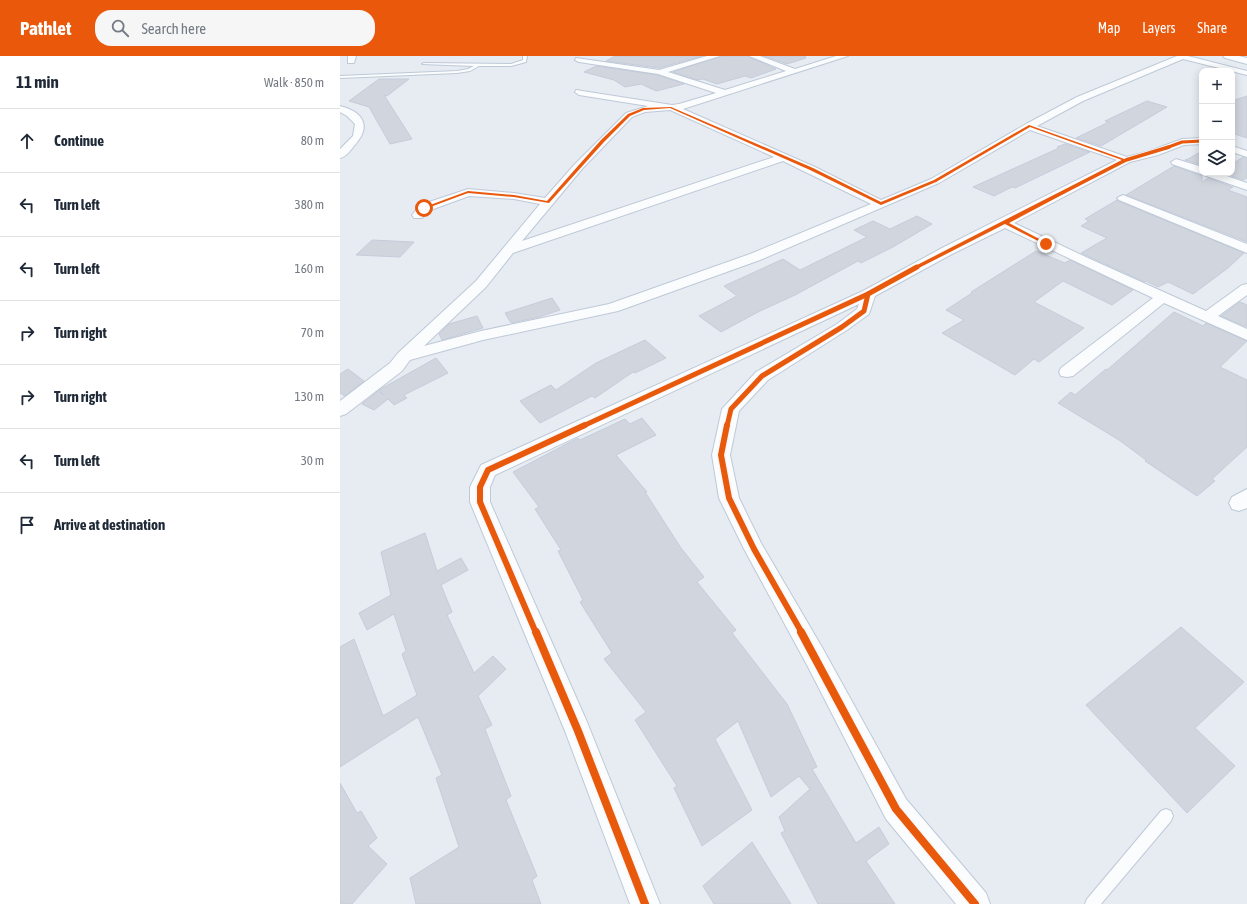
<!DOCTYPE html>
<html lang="en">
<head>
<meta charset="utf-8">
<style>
	body { margin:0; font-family:"Asap Condensed",sans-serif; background:#f6f6f7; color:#1f2937 }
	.controls { position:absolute; right:12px; top:12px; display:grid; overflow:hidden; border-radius:8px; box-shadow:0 2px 10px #0003 }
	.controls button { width:36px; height:36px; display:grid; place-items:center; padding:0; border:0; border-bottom:1px solid #e0e1e3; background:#fff; color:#1f2937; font:20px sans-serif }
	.stop { position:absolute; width:12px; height:12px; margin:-9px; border:3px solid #ea580c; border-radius:50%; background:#fff }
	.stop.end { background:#ea580c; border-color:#fff; box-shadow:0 1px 4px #0008 }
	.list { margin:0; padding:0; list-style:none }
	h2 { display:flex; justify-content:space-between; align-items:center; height:52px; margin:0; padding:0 16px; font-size:17px }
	h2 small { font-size:13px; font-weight:400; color:#747a83 }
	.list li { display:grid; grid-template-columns:26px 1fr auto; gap:12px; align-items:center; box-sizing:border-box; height:64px; padding:0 16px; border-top:1px solid #e0e1e3 }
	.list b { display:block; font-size:15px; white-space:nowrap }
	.list em { font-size:13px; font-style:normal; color:#747a83 }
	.icon { flex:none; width:22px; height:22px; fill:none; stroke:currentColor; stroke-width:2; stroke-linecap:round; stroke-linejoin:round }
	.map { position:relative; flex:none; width:907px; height:848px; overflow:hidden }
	header { display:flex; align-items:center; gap:24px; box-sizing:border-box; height:56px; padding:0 20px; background:#ea580c; color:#fff }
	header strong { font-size:19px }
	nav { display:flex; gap:22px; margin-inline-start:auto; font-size:14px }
	.search { width:280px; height:36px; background:#f6f6f7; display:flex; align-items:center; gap:10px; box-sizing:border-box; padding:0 14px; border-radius:16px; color:#747a83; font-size:15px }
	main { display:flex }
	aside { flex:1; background:#fff }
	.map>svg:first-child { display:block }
	.building { fill:#d1d5dd; stroke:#c6ccdb }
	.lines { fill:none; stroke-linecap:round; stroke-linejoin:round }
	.lane-casing { stroke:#bec9d7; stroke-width:2 }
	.street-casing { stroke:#bec9d7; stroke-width:2 }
	.secondary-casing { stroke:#bec9d7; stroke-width:2 }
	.lane { fill:#fbfcfd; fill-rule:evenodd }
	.street { fill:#fbfcfd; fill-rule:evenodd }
	.secondary { fill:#fbfcfd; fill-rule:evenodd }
	.cycleway-far4-casing { stroke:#f7f7f7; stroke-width:4 }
	.cycleway-far3-casing { stroke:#f7f7f7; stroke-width:5 }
	.cycleway-far2-casing { stroke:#f7f7f7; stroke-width:7 }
	.cycleway-far1-casing { stroke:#f7f7f7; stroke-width:9 }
	.cycleway-casing { stroke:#f7f7f7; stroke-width:11 }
	.cycleway-far4 { stroke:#e8590c; stroke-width:3 }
	.cycleway-far3 { stroke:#e8590c; stroke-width:3.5 }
	.cycleway-far2 { stroke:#e8590c; stroke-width:5 }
	.cycleway-far1 { stroke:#e8590c; stroke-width:6 }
	.cycleway { stroke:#e8590c; stroke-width:8 }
	.route { fill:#ea580c }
</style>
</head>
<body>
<header>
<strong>Pathlet</strong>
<div class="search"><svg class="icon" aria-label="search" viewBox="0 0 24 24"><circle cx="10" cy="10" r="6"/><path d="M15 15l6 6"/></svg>Search here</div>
<nav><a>Map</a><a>Layers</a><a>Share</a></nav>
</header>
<main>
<aside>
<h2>11 min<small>Walk · 850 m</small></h2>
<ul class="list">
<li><svg class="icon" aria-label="ahead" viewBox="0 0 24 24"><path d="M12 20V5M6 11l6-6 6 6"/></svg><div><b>Continue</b></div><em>80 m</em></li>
<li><svg class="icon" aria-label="left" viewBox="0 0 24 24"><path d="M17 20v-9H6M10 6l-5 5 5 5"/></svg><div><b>Turn left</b></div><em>380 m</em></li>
<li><svg class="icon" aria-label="left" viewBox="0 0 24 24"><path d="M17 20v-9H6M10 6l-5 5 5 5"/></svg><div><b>Turn left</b></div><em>160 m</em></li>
<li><svg class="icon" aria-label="right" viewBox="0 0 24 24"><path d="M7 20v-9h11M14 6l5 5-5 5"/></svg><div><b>Turn right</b></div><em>70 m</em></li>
<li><svg class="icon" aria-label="right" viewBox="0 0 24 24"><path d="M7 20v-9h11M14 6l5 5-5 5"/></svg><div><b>Turn right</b></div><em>130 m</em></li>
<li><svg class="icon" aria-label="left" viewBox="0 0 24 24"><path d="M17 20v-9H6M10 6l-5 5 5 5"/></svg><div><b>Turn left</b></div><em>30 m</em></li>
<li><svg class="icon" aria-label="arrive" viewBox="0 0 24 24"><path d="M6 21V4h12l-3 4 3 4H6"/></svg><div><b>Arrive at destination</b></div></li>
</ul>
</aside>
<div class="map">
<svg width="907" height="848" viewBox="0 0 907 848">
	<rect width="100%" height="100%" fill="#e6ecf2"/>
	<g class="building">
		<polygon points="275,0 362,0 319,12 266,5"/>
		<polygon points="381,0 408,0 436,13 411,22 405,20 377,28 363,23 358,24 333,16"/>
		<polygon points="424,0 465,0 466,2 447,8"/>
		<polygon points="256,10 318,19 344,28 316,35 301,28 285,31 274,24 244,16"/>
		<polygon points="39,23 69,23 47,40 44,39 72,83 50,88 29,51 9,45"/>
		<polygon points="907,40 907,82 892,77 892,45"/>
		<polygon points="807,45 827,51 761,90 736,82 769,66 765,65"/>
		<polygon points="725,88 750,96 675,132 672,131 654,140 633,131 719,92 717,91"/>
		<polygon points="862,95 862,109 845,104 848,103"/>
		<polygon points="903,101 907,102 907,122 903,124 883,117 892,117 892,108"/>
		<polygon points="834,110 862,120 862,126 868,122 893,131 888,134 907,141 907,186 786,139"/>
		<polygon points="777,144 778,145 904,197 888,212 853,238 828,226 818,231 806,225 805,226 741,197 767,182 741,170 749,165 745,163"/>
		<polygon points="577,160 592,168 553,191 521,207 518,205 455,239 418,256 381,276 359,260 397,240 384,230 443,203 460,214 527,181 514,174 533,165 550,173"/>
		<polygon points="32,184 74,186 60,201 16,199"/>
		<polygon points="696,195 725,207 730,204 793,234 772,249 723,225 694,246 744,272 699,306 694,303 675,319 602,277 624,264 606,254 632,237 631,236"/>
		<polygon points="212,242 220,254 199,261 171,267 165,257"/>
		<polygon points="900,246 907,249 907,271 881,260"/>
		<polygon points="834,256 863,270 866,267 907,285 880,311 907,324 907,391 872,423 875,425 857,440 805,405 806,404 779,384 718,347 731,336 735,339 766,313 767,314"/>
		<polygon points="137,260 143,272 102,284 99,278 109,268"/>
		<polygon points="305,284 326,302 295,317 293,316 255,342 252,340 200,367 180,345 211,329 216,334 256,307"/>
		<polygon points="96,302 108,317 64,339 67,342 54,349 48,343 34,354 22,348 38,335 44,339 39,334"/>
		<polygon points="8,313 24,325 5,340 0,337 0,318"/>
		<polygon points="302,362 316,379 276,399 307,436 305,436 341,492 364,521 357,526 396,574 392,577 447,648 477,711 472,713 516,787 539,771 549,788 526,805 555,848 478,848 441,777 445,775 439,761 470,733 459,720 431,741 398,665 375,683 412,754 362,790 334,732 337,730 295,664 306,656 264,603 272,597 240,546 243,544 218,495 221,494 195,453 199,451 173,416 238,382 240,384 285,363 290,368"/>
		<polygon points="85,477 97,515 121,502 128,514 101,529 112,556 107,559 134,617 153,600 166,613 138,640 152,669 145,673 171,740 166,744 197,820 192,824 201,848 76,848 70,822 119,791 96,722 102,719 78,661 0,711 0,591 14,583 43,660 77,639 62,598 66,595 54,558 27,574 19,557 51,539 41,496"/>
		<polygon points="841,571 904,626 855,672 895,710 847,757 746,649"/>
		<polygon points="0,727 17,757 21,755 37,782 28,790 47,808 12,848 0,848"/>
		<polygon points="412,786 451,848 374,848 363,830"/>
	</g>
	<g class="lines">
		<g class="lane-casing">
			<g id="lane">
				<polygon points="183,0 187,0 186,6 171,10 139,10 130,15 117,17 0,22 0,20 117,15 128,13 134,10 82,8 84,7 171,8 183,4"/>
				<polygon points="826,753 831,755 833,760 831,765 761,848 745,848 747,843 821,755"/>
			</g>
		</g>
		<g class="street-casing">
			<g id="street">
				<polygon points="8,0 16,0 14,7 8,7"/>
				<path d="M367 0H380L328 16 385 34 446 15 409 0H420L455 13 496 0H508L343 53 475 111 541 144 591 123 686 68 737 41 837 0H848L907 15V19L843 3 743 45 697 70 787 101 810 95 842 83 862 82V88L844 89 818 99 790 106 674 167 750 203 866 255 902 229 907 228V239L878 260 907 273V284L824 247 733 320 727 321 721 320 719 316 721 312 813 242 665 172 612 198 535 240 529 258 507 274 428 324 399 355 390 399 399 442 421 487 483 593 566 743 646 837 650 848H616L546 763 467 609 404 493 379 442 372 399 382 353 416 316 497 268 517 253 519 248 155 419 150 431V446L247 666 320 848H290L225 675 130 446V431L141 409 523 235 602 192 777 104 690 74 599 127 420 204 278 255 143 284 70 304 62 315 6 358 0 360V345L50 307 58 297 136 225 200 148 174 143 129 140 88 155 82 162H74L72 159 80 149 128 133 174 137 205 142 234 109 286 57 308 50 239 39 235 36 236 34 332 49 339 48 376 37 318 18 239 6 235 4 236 2 319 14ZM330 54 434 101 182 185 242 113 292 61 305 56ZM443 105 531 148 410 198 269 248 141 275 84 290 146 231 173 197Z"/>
				<path d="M0 50C24 56 32 71 14 90 10 95 6 101 0 102V93L13 80 15 68 7 60 0 56Z"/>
				<polygon points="892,90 907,95 907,101 892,96"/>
				<polygon points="836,103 862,111 862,117 878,117 907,127 907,134 832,108 831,106"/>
				<polygon points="783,139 907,188 907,197 779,144 777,142"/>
				<polygon points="907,433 907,452 899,455 892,453 889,447 892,441"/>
			</g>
		</g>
		<g class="secondary-casing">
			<polygon id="secondary" points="883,0 899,0 907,2 907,8 885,2"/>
		</g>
		<use href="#lane" class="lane"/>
		<use href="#street" class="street"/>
		<use href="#secondary" class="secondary"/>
		<g class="cycleway-far4-casing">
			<polyline id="cycleway-far4" points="826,92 842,86 862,85"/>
		</g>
		<g class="cycleway-far3-casing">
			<polyline id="cycleway-far3" points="575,212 786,104 829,91"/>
		</g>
		<g class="cycleway-far2-casing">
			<g id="cycleway-far2">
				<polyline points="243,370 528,238 577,211"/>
				<polyline points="387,370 391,353 422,320 502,271 524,255 528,238"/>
			</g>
		</g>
		<g class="cycleway-far1-casing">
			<g id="cycleway-far1">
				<polyline points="387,369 381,399 389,442 414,493 462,577"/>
				<polyline points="196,577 140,446 140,431 148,414 245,369"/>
			</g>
		</g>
		<g class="cycleway-casing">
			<g id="cycleway">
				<polyline points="196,576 238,675 305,848"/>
				<polyline points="461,576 556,753 635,848"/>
			</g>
		</g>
		<use href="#cycleway-far4" class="cycleway-far4"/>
		<use href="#cycleway-far3" class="cycleway-far3"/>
		<use href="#cycleway-far2" class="cycleway-far2"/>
		<use href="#cycleway-far1" class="cycleway-far1"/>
		<use href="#cycleway" class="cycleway"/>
	</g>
	<polygon class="route" points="331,51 473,112 541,146 594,124 689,69 787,104 669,167 707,187 706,189 663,167 782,104 690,71 596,126 541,149 470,114 330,52 304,54 290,60 264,86 209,147 174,141 128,137 85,153 82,152 128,135 174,139 207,145 261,84 288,58 303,52"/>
</svg>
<div class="controls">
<button>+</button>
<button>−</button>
<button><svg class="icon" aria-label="layers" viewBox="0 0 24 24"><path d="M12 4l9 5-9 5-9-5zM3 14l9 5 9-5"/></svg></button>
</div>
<div class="stop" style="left:84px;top:152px"></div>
<div class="stop end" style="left:706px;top:188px"></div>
</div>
</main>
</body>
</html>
